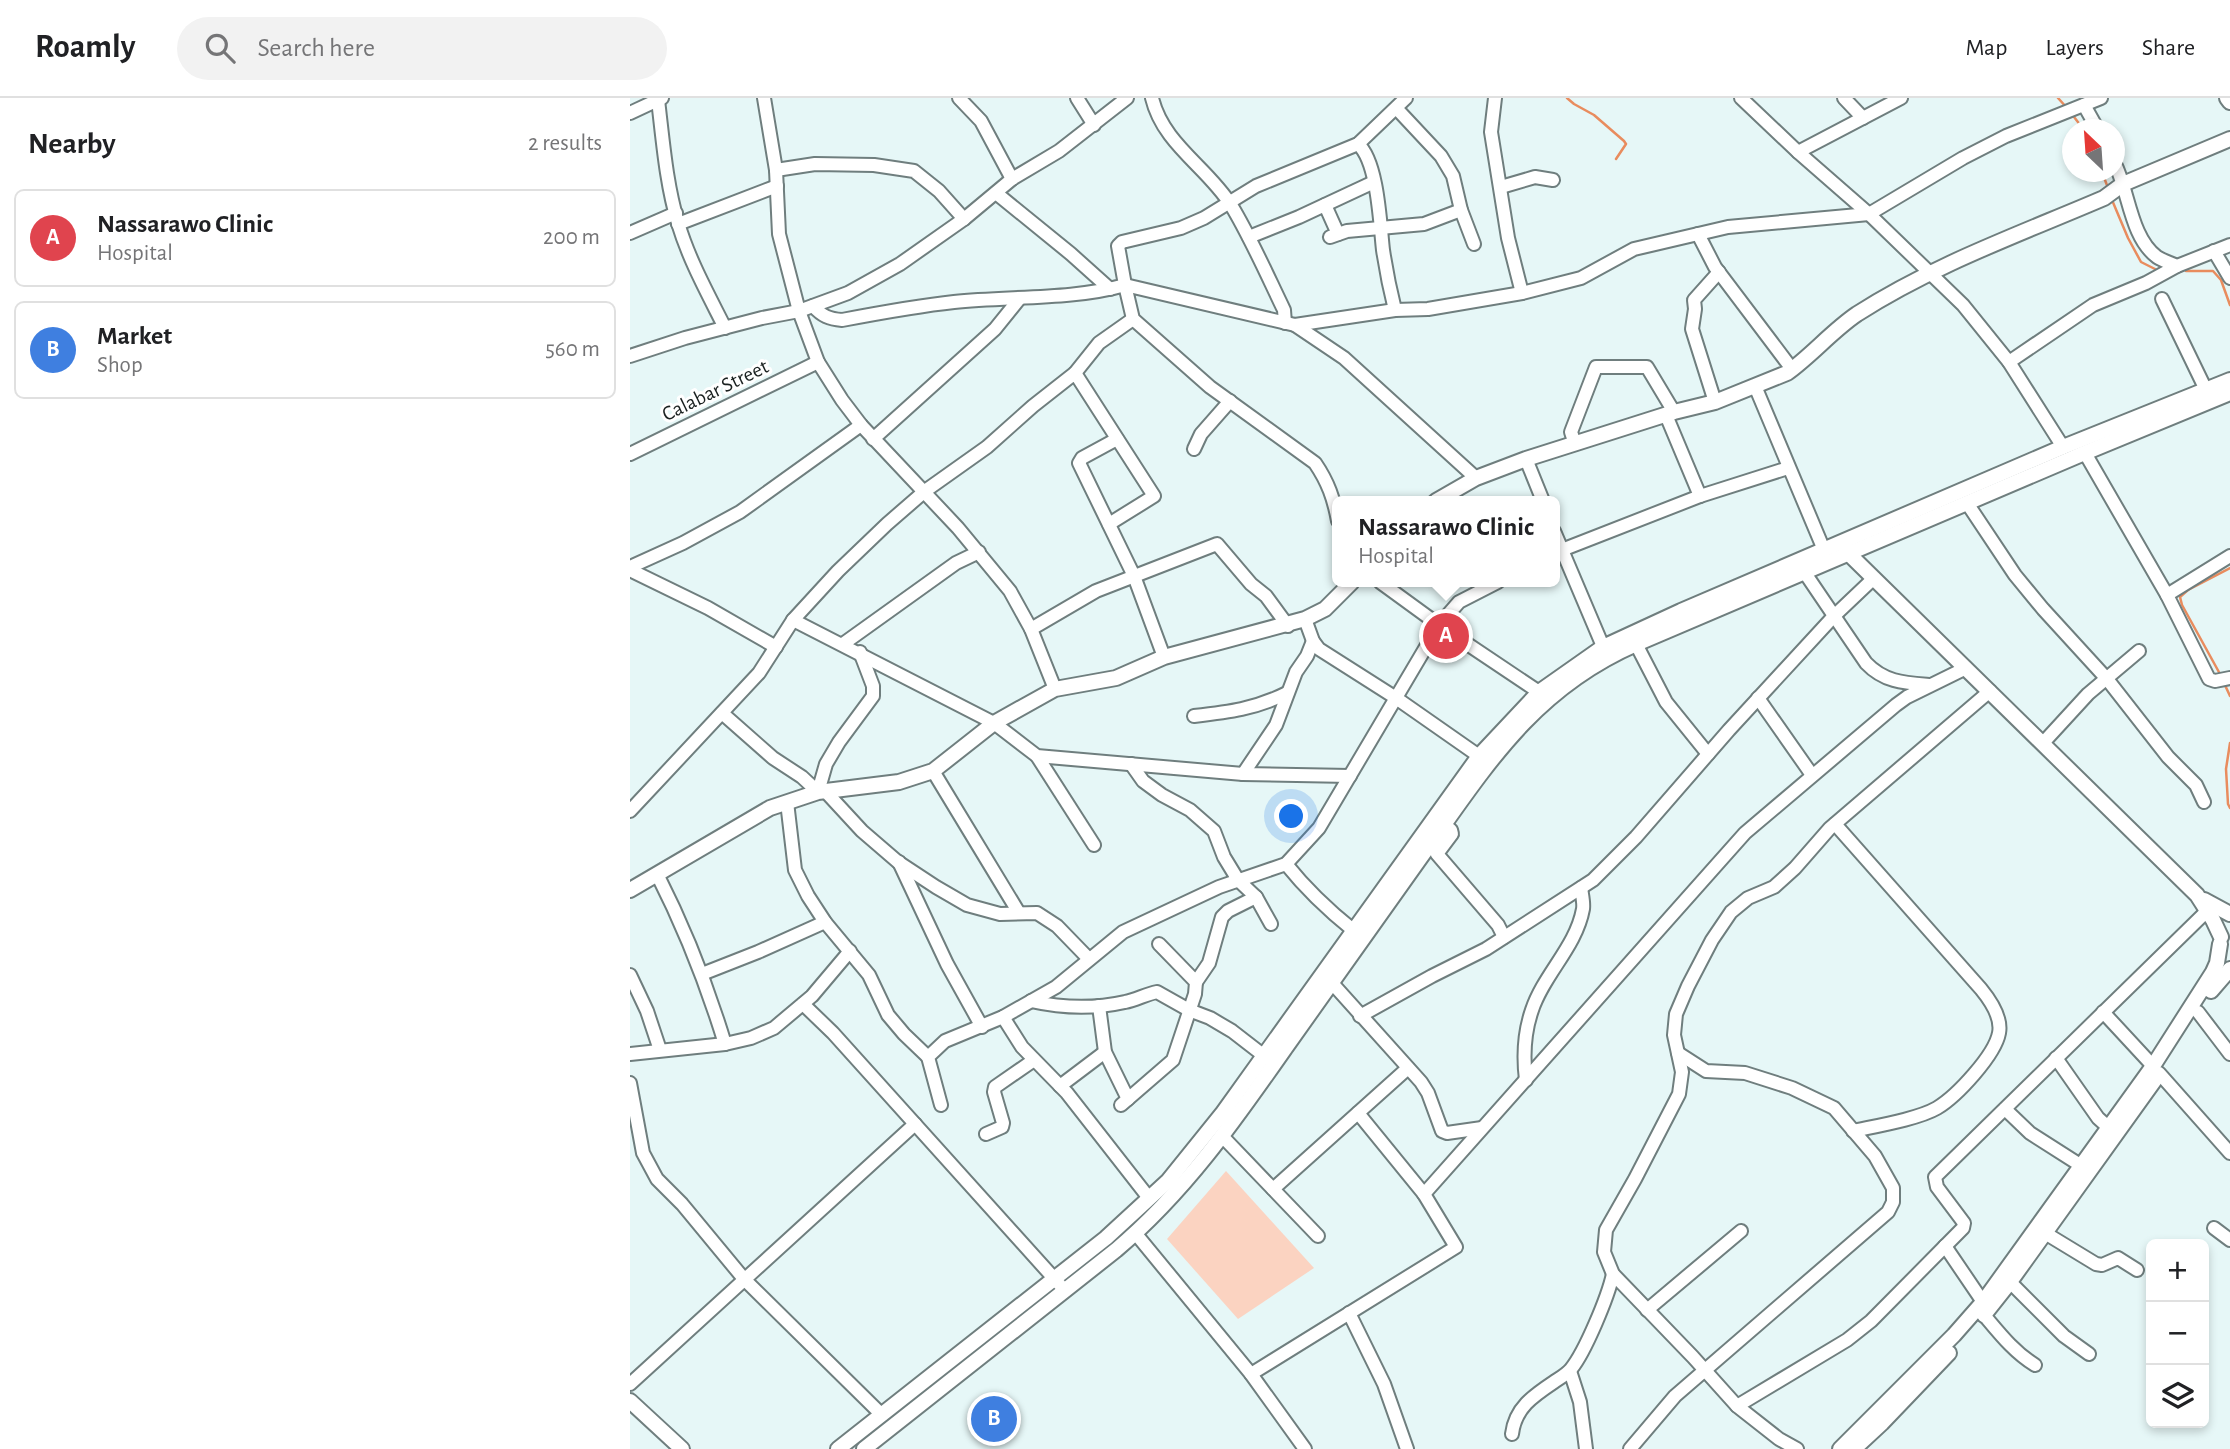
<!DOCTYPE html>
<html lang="en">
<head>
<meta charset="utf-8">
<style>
	body { margin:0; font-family:"Alegreya Sans",sans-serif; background:#f2f2f2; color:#202124 }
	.controls { position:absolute; right:21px; bottom:21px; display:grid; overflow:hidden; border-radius:10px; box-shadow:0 4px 10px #0003 }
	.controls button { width:63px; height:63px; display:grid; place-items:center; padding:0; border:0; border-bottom:2px solid #e0e0e0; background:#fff; color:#202124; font:35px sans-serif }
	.compass { position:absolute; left:1432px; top:21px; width:63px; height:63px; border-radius:50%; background:#fff; box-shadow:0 4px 10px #0003; rotate:335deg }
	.you { position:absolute; left:662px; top:719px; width:24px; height:24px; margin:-18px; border:5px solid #fff; border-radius:50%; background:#1a73e8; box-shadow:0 0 0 10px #1a73e833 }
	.badge { display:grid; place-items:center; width:46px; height:46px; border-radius:50%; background:#b45309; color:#fff; font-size:23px; font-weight:700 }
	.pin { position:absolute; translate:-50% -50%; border:4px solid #fff; box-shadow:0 2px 7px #0006 }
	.popup { position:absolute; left:702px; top:398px; width:228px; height:91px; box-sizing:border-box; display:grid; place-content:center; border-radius:10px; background:#fff; filter:drop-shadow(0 2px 5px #0005); font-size:23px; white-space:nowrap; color:#757577 }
	.popup b { font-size:26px; color:#202124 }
	.popup::after { content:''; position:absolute; left:50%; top:100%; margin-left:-14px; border:14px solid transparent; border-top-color:#fff }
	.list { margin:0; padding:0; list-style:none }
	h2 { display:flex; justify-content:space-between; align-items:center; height:91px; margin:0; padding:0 28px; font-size:30px }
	h2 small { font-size:23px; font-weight:400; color:#757577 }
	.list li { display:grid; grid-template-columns:46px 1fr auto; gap:21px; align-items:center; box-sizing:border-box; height:98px; margin:0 14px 14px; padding:0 14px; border:2px solid #e0e0e0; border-radius:10px }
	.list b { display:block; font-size:26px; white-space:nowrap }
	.list p { margin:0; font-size:23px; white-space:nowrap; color:#757577 }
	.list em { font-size:23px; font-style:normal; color:#757577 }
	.icon { flex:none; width:38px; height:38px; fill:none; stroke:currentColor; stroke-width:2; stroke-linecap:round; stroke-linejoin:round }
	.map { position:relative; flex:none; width:1600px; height:1351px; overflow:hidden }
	header { display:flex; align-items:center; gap:42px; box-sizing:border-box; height:98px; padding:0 35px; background:#fff; border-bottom:2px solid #e0e0e0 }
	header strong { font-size:33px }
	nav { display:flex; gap:38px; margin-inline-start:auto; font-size:24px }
	.search { width:490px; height:63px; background:#f2f2f2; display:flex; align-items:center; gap:18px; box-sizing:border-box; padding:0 24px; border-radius:38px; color:#757577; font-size:26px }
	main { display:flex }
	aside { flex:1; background:#fff }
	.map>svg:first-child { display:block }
	.green { fill:#fbd3c1 }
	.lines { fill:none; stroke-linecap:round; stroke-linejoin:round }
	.stream { stroke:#e98c5e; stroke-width:2.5 }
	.minor-casing { stroke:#6f7e7e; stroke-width:16 }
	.major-casing { stroke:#6f7e7e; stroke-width:18 }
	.minor { stroke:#fff; stroke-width:12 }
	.major { stroke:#fff; stroke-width:14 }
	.labels { text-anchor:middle; stroke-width:6; stroke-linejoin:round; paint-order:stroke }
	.street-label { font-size:21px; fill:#1a2120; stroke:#fff }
</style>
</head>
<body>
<header>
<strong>Roamly</strong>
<div class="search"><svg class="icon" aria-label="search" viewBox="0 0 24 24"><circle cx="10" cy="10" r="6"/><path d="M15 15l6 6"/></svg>Search here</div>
<nav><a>Map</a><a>Layers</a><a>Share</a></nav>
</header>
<main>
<aside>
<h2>Nearby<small>2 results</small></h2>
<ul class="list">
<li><span class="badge" style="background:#e0444e">A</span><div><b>Nassarawo Clinic</b><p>Hospital</p></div><em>200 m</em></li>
<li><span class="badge" style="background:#3f7fe0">B</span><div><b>Market</b><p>Shop</p></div><em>560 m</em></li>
</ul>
</aside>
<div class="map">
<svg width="1600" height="1351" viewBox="0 0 1600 1351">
	<rect width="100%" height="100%" fill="#e6f7f7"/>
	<polygon class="green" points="596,1073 684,1170 608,1221 537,1141"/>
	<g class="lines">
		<g class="stream">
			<polyline points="937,0 944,6 964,17 994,43 996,46 986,61"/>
			<polyline points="1428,0 1437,10"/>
			<polyline points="1441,15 1454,32"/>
			<polyline points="1472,74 1478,90"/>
			<polyline points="1482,102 1498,140 1511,164 1525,171"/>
			<polyline points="1556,173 1583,173 1591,182 1600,207"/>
			<polyline points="1590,576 1552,507 1550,499 1558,492 1600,470"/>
			<polyline points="1594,585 1600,598"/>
			<polyline points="1600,645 1596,671 1598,706 1600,710"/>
		</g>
		<g class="minor-casing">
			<g id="minor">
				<polyline points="134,0 146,72 149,136 169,213 188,264 212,302 231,327 328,430 380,493 401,531 425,591"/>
				<polyline points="329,0 351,23 382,81"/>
				<polyline points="447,0 464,27"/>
				<path d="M522 0C533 46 577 69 601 107 621 140 637 177 654 212L655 225"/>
				<polyline points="865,0 861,34 878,140 892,195"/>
				<polyline points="1111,0 1168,54 1239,116 1333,207 1379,264 1433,349"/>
				<polyline points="1214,0 1233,20"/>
				<path d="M28 2C33 43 36 85 48 125 59 162 78 196 95 230"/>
				<polyline points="1454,7 1468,32"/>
				<polyline points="767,11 811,58 823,78 831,112 844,146"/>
				<polyline points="0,15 32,0"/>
				<path d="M728 46C748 64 750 126 753 152 756 172 760 192 765 212"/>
				<polyline points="1168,54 1271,0"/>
				<path d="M1484 64C1499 92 1500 139 1527 159 1533 163 1541 165 1547 168"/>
				<polyline points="146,72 185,66 244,67 284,73 309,93 334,121"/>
				<polyline points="871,89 905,79 923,82"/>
				<polyline points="366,95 441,156 480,191"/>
				<polyline points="695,107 708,136"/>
				<polyline points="48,126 147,88"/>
				<polyline points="0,135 46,115"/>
				<polyline points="1068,136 1085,169 1162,271"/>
				<polyline points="619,139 669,119 744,84"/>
				<polyline points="700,139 717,133 794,126 831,112"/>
				<polyline points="1584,153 1600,180"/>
				<polyline points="1532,201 1576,292"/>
				<path d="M183 208C192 218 199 221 212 222 249 215 286 208 324 204 378 198 443 202 495 187L488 148 492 144 551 130 574 120 626 88 728 46 776 0"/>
				<polyline points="665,227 714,260 846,380"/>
				<polyline points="0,258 55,240 132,220 169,213 218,195 270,166 334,121 382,81 429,53 497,0"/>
				<polyline points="1379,264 1463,207 1516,185 1547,168 1600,147"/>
				<polyline points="445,275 469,245 503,221"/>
				<polyline points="1125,288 1194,452"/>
				<polyline points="1085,304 1062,231 1065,211 1064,202 1089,174"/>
				<polyline points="1036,317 1070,398"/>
				<polyline points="243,341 365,231 390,200"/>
				<polyline points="487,341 452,360 449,365 504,478 534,559"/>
				<polyline points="945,346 941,334 966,269 1017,269 1044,314"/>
				<polyline points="564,351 571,336 600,303"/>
				<polyline points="1455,355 1537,497 1579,581 1585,583 1600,580"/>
				<polyline points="0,356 188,264"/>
				<polyline points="896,361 913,403"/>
				<polyline points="1337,405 1385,477 1413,511 1477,581 1538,659 1566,687 1574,704"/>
				<path d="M708 423C704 401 698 384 685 365L580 289 503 221 495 187 665 227 765 212 798 211 892 195 951 180 1004 151 1098 129 1239 116 1333 60 1376 38 1471 0"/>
				<polyline points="924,433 977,558"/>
				<polyline points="924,455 1070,398 1158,370"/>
				<polyline points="0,469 53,445 110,414 231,327"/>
				<polyline points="0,472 78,510 146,549"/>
				<path d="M1175 475 1236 565C1254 584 1274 585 1299 587"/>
				<polyline points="750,484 809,527 909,594"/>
				<polyline points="1537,497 1600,458"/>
				<polyline points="675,521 683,543 689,551 766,600 849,658"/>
				<polyline points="163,522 364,625 407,658 613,676 720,678"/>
				<polyline points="401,531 466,493 587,446 621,486 636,498 658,528"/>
				<polyline points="213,546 326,465 349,454"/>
				<polyline points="1006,546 1036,604 1078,656"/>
				<polyline points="1128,600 1182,677"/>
				<polyline points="92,615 143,660 172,679 188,694 196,666 209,644 243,598 243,588 230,554"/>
				<path d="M564 618C599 614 625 611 657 595"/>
				<polyline points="1413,645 1458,596 1509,553"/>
				<polyline points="407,658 464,747"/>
				<polyline points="501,666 513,683 532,697 560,712 584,733 594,759 608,782 626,799 641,826"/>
				<polyline points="303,673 389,815"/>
				<polyline points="613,676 646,627 666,574 677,558 683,543"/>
				<polyline points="196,694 232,733 268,764 306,789 337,807 370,816 407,815 427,828 459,861"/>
				<polyline points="157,704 165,772 178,798 195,824 239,877 258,917 274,936 298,959"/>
				<polyline points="0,713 129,575 163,522 208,473 257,426 295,393 357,349 403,308 445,275 524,398 479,426"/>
				<polyline points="814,726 821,732 822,736 807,756 868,827 874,839"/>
				<path d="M1205 726 1351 891C1360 902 1372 920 1369 935 1365 957 1327 998 1307 1010 1288 1021 1246 1028 1223 1033"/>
				<polyline points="269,764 317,866 352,929"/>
				<path d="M656 766C676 791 698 812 723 832"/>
				<path d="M27 776C55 831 77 887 95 946"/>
				<polyline points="72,876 128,854 195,824"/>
				<polyline points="0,877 17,913 30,952"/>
				<polyline points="566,884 579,865 592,819 598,813 626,799"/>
				<polyline points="702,885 791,984 798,995 812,1033 817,1035 852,1030"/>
				<path d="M401 903C432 910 464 911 495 904 506 902 516 896 527 894L559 912 580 920 602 933 633 957"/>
				<polyline points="173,906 203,935 430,1187"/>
				<polyline points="469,908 475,954 498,1001"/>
				<polyline points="1473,914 1523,968"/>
				<polyline points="1568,914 1600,956"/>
				<polyline points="730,918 802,878 856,851 963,782 1006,739 1099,632 1204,518 1244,480"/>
				<polyline points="373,919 392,949 437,995 519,1100"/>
				<polyline points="0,956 95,946 121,940 144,930 182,898 220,853"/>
				<polyline points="1426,960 1468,1020 1478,1029"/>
				<polyline points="1529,975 1600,1055"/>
				<path d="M896 982C893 958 894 935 902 912 914 876 946 849 953 811 954 805 952 797 951 790"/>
				<polyline points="0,985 13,1055 27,1081 52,1106 114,1181 252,1317"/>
				<polyline points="430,988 475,954"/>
				<polyline points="311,1007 298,959 315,943 373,919 426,889 493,834 589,789 656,766 689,730 809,527 829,504 868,484"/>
				<polyline points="491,1007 543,962 565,896 566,884 529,846"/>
				<polyline points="1375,1011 1400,1035 1447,1065 1450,1070"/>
				<polyline points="356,1036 372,1029 373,1025 364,994 365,989 404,962"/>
				<polyline points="593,1039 688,1138"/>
				<polyline points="643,1091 778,970"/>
				<polyline points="794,1096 1115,735 1266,607 1277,599 1336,570"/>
				<polyline points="1584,1130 1600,1142"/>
				<polyline points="1415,1135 1466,1166 1472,1167 1488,1160 1507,1172"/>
				<polyline points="506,1136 621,1276"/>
				<polyline points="1315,1148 1353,1204"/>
				<polyline points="1380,1184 1434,1238 1459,1256"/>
				<polyline points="1017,1212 1111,1133"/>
				<polyline points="719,1215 754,1286 777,1351"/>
				<path d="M1354 1217C1370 1236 1384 1254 1405 1267"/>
				<polyline points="940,1273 950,1304 956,1351"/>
				<polyline points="0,1286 285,1026"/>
				<polyline points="1107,1308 1217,1242 1241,1223 1333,1130 1334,1125 1307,1089 1305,1079 1578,812"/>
				<path d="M882 1336C885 1310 903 1298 924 1284 930 1280 937 1276 941 1271 955 1254 978 1199 983 1176"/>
				<polyline points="675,1351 621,1276 826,1149 794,1096 728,1015"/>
				<polyline points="1000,1351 1045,1298 1258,1114 1263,1104 1263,1090 1245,1058 1204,1010 1162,990 1115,975 1076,973 1048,955"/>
				<polyline points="1167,1351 1149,1341 1107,1308 1063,1259 983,1176 974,1154 976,1132 1005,1081 1049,996 1052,974 1044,937 1046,916 1058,888 1082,842 1101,814 1118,800 1144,789 1165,770 1200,730 1360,593"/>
			</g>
		</g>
		<g class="major-casing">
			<g id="major">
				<polyline points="1597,0 1600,4"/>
				<path d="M806 403 846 380 896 361 1044 314 1085 304 1157 275C1182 257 1202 233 1227 216 1303 167 1390 136 1474 100L1493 86 1600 41"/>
				<polyline points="1215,448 1219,456 1567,797 1583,822 1591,839"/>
				<polyline points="0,792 140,710 188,694 269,684 303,673 364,625 425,591 486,580 534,559 675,521 695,511 722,484"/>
				<polyline points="1574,802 1600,816"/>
				<polyline points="1581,893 1600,871"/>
				<polyline points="1354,1217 1377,1188 1527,979"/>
				<polyline points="0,1303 52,1351"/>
				<polyline points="208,1351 476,1140 538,1083 592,1016 849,658 909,594 973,549 1051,513 1433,349 1600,282"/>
				<path d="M234 1351 486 1152C555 1094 605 1022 656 949 701 886 746 822 791 759 855 670 901 592 1006 546L1452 356 1600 295"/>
				<polyline points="1210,1351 1324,1237 1353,1204 1523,968 1583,874 1587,865 1590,846"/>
				<polyline points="1224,1351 1252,1325 1319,1255"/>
			</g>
		</g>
		<use href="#minor" class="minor"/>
		<use href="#major" class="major"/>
	</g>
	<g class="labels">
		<g class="street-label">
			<text transform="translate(85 292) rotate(-26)" y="7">Calabar Street</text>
		</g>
	</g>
</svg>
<div class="controls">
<button>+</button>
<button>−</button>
<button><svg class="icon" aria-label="layers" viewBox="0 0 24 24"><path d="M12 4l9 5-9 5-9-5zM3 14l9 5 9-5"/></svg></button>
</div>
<svg class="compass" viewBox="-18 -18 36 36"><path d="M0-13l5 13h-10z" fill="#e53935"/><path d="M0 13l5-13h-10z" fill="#757577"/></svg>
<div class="you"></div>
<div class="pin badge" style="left:816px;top:538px;background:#e0444e">A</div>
<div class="popup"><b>Nassarawo Clinic</b>Hospital</div>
<div class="pin badge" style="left:364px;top:1321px;background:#3f7fe0">B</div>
</div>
</main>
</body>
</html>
